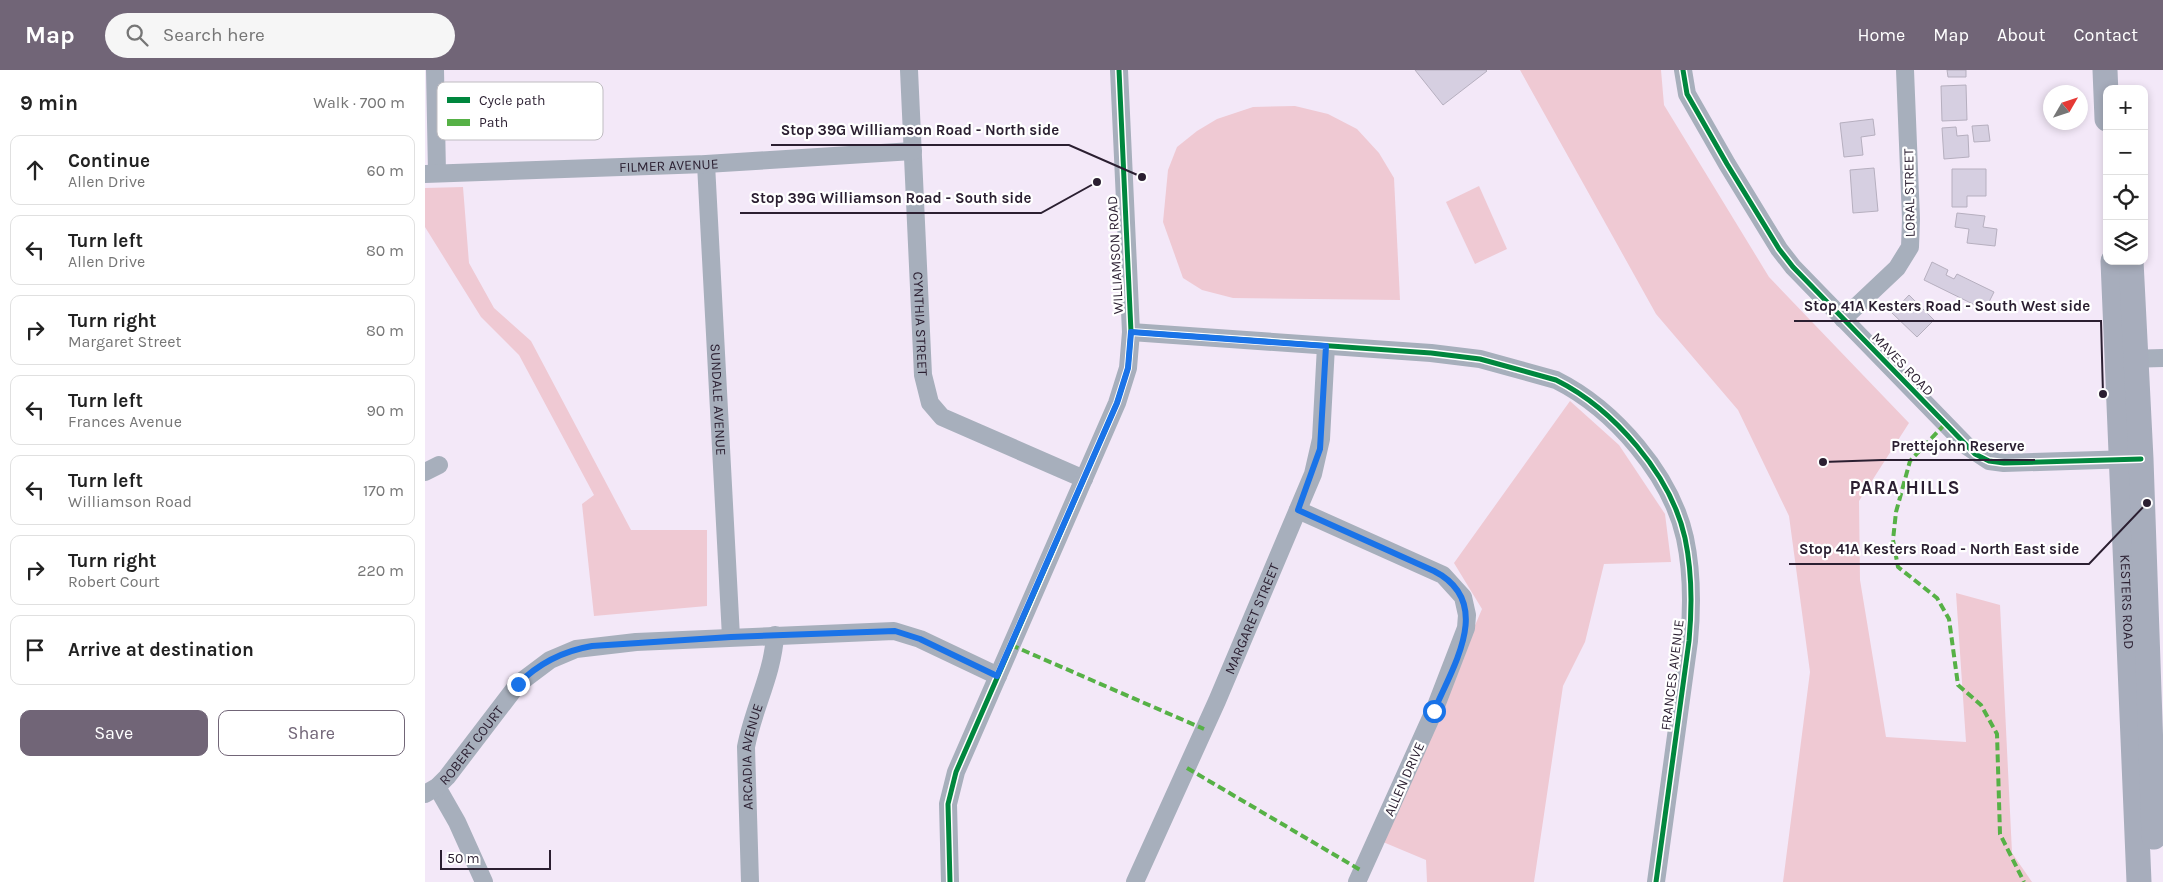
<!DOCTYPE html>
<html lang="en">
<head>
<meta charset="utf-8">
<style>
	body { margin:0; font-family:Karla,sans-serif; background:#f6f6f6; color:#222 }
	.controls { position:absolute; right:15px; top:15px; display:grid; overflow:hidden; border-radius:10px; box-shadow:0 2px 8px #0003 }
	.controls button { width:45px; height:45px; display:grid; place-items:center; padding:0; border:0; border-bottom:1px solid #e0e0e0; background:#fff; color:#222; font:25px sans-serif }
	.compass { position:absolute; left:1618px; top:15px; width:45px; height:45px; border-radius:50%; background:#fff; box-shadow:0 2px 8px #0003; rotate:51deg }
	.scale { position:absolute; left:15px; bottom:12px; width:111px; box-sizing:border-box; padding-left:5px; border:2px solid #2b1f31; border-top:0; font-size:14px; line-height:18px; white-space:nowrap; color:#2b1f31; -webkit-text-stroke:4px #fff; paint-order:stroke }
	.stop { position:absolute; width:15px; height:15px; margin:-11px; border:4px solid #1a73e8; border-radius:50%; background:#fff }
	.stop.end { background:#1a73e8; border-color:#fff; box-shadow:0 1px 5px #0008 }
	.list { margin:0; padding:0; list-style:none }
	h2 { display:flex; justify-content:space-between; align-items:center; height:65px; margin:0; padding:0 20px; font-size:21px }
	h2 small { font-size:16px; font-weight:400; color:#767676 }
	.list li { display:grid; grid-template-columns:32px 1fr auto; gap:15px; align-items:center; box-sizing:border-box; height:70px; margin:0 10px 10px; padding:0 10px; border:1px solid #e0e0e0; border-radius:10px }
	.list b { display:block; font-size:19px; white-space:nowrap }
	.list p { margin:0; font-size:16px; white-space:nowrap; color:#767676 }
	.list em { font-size:16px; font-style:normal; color:#767676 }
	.actions { display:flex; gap:10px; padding:15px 20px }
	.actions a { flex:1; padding:11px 0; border:1px solid #716577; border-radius:10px; text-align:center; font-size:18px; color:#716577 }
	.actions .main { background:#716577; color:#fff }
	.icon { flex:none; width:28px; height:28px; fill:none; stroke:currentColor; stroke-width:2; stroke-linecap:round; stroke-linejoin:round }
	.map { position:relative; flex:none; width:1738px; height:812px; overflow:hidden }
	header { display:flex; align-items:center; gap:30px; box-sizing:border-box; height:70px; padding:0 25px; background:#716577; color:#fff }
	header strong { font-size:24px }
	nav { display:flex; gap:28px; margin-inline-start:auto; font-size:18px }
	.search { width:350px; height:45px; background:#f6f6f6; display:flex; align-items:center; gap:12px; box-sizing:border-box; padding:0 18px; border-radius:28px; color:#767676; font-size:19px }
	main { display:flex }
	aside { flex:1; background:#fff }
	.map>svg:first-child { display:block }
	.green { fill:#efc9d3 }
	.building { fill:#d6cfe1; stroke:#b6afbf }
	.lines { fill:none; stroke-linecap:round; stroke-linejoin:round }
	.street { stroke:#a7afbc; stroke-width:18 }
	.secondary { stroke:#a7adbc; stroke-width:25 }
	.quiet { stroke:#56b146; stroke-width:4; stroke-dasharray:8 4; stroke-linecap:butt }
	.cycleway-casing { stroke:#fff; stroke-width:8 }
	.cycleway { stroke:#00873e; stroke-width:5 }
	.route { stroke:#1a73e8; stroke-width:6 }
	.labels { text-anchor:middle; stroke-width:4.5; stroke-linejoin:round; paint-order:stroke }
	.street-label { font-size:14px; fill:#2b1f31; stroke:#fff }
	.district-label { font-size:19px; font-weight:bold; letter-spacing:1px; fill:#2b1f31; stroke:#fff }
	.key { fill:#fff; stroke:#bfbcc1; stroke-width:1 }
	.key-label { font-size:14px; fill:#2b1f31 }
	.leader { fill:none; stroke:#2b1f31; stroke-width:2 }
	.callout-dot { fill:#2b1f31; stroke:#fff; stroke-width:2 }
	.callout-label { font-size:15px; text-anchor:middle; font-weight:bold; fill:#2b1f31; stroke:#fff; stroke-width:4.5; stroke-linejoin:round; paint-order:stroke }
</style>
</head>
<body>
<header>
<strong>Map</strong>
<div class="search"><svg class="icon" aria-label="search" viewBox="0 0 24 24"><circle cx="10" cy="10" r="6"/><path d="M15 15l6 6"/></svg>Search here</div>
<nav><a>Home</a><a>Map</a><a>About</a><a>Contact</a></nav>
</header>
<main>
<aside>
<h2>9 min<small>Walk · 700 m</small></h2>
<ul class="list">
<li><svg class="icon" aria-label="ahead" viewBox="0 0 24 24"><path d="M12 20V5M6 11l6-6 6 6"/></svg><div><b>Continue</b><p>Allen Drive</p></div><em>60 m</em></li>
<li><svg class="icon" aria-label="left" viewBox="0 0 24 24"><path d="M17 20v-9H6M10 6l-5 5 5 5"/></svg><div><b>Turn left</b><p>Allen Drive</p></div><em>80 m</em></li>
<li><svg class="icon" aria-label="right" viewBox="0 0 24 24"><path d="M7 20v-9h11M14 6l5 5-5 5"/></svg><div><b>Turn right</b><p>Margaret Street</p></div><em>80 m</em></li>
<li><svg class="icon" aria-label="left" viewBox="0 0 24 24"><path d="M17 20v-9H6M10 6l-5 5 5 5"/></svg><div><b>Turn left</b><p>Frances Avenue</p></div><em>90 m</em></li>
<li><svg class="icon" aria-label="left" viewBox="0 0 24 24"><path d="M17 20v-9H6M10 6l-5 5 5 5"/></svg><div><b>Turn left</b><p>Williamson Road</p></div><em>170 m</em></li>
<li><svg class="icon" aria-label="right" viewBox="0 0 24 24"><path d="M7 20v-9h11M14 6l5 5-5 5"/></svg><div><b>Turn right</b><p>Robert Court</p></div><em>220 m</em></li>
<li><svg class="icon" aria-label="arrive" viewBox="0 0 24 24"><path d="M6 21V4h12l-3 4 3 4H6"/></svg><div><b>Arrive at destination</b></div></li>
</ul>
<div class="actions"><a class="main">Save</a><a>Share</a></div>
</aside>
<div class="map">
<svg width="1738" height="812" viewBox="0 0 1738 812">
	<rect width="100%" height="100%" fill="#f3e8f8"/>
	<g class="green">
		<polygon points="1095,0 1236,0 1239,35 1344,207 1484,353 1434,431 1435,510 1461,667 1541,672 1531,523 1575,535 1587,783 1607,812 1358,812 1385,602 1364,446 1313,340 1231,244"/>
		<polygon points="870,36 903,44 932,59 954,83 969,108 975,230 808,228 777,220 758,208 738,152 743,100 752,77 772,61 792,49 828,37"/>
		<polygon points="1054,116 1082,179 1050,194 1021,132"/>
		<polygon points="38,117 44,193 69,238 106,271 206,460 282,460 282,536 169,546 157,434 169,425 94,285 56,247 0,157 0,118"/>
		<polygon points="1145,331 1194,375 1240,444 1246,492 1179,494 1160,572 1138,616 1109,812 1002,812 1001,790 958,772 1057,539 1029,493"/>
	</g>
	<g class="building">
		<polygon points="990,0 1061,0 1062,1 1018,35"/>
		<polygon points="1522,0 1541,0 1541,7 1523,7"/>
		<polygon points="1541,15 1542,50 1517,51 1516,16"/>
		<polygon points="1448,49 1450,65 1436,67 1438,85 1419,87 1415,53"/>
		<polygon points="1563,55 1565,71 1549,72 1547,56"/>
		<polygon points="1531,57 1532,66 1543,65 1544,87 1519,89 1517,58"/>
		<polygon points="1449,98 1453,141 1428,143 1425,100"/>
		<polygon points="1527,99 1561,99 1561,126 1542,126 1542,137 1527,137"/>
		<polygon points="1532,143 1560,146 1558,157 1572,159 1570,176 1542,173 1544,159 1530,157"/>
		<polygon points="1507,192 1523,200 1521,205 1529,209 1532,204 1569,222 1560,240 1499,210"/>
		<polygon points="1484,225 1509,250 1492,267 1467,243"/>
	</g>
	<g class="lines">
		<g class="street">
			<polyline points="10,0 12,103"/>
			<path id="s1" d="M484 0 498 305 505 333 517 347 659 409"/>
			<polyline points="1258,0 1262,24 1302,94 1354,179 1368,197 1543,377 1564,391 1579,393 1707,389"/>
			<path id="s2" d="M281 94 306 567"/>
			<path id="s3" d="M0 104 281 94 488 81"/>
			<polyline points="1418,249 1472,198 1485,177 1486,149 1480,0"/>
			<path d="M706 262 1006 283 1055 289 1131 310C1189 339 1246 405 1260 468 1267 501 1267 539 1264 571L1231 812"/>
			<polyline points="1701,289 1738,288"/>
			<polyline points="0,402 14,395"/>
			<polyline points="873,440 1018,505 1038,527 1042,545 1041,558 1009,641 932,812"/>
			<polyline points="12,717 32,752 59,812"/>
			<path id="s4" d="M0 724 12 717 22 707 93 614 125 590 151 579 211 572 469 561 495 569 573 606"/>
			<path id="s5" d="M325 812 321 677C328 639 348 604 350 565"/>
			<polyline points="525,812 523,734 531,702 692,333 703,298 706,262 694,0"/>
			<path id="s6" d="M710 812 792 631 888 404 896 369 901 276"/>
		</g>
		<g class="secondary">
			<polyline points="1680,0 1682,49"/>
			<path id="s7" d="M1688 191 1714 812"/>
			<polyline points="1706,191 1716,389 1729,767"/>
		</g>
		<g class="quiet">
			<polyline points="1520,354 1485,391 1471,442 1468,470 1473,497 1512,528 1524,549 1533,615 1556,635 1572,664 1575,764 1599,812"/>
			<polyline points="586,575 779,659"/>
			<polyline points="762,698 937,801"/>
		</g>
		<g class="cycleway-casing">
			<g id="cycleway">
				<polyline points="1258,0 1262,24 1302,94 1354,179 1368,197 1550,384 1564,391 1579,393 1716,389"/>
				<path d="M706 262 1006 283 1055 289 1131 310C1189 339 1246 405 1260 468 1267 501 1267 539 1264 571L1231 812"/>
				<polyline points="525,812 523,734 531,702 692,333 703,298 706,262 694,0"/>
			</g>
		</g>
		<use href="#cycleway" class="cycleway"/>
	</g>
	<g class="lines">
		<path class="route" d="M93 614C113 594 138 581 167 576L306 567 470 561 495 569 572 606 692 333 703 298 706 262 901 276 895 379 873 440 1009 501C1070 532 1028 596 1009 641"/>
	</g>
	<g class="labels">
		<g class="street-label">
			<text dy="5" stroke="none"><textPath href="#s3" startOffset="244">FILMER AVENUE</textPath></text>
			<text transform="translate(1484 123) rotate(-91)" y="5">LORAL STREET</text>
			<text transform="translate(690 185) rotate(-93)" y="5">WILLIAMSON ROAD</text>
			<text dy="5" stroke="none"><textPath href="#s1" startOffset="254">CYNTHIA STREET</textPath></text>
			<text transform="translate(1478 294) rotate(46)" y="5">MAVES ROAD</text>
			<text dy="5" stroke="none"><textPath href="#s2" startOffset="236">SUNDALE AVENUE</textPath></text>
			<text dy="5" stroke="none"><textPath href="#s7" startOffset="341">KESTERS ROAD</textPath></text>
			<text dy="5" stroke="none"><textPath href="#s6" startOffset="288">MARGARET STREET</textPath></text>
			<text transform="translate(1247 605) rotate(-83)" y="5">FRANCES AVENUE</text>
			<text dy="5" stroke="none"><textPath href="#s4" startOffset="68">ROBERT COURT</textPath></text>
			<text dy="5" stroke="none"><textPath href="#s5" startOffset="126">ARCADIA AVENUE</textPath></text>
			<text transform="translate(979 709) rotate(-66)" y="5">ALLEN DRIVE</text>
		</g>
		<g class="district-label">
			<text x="1480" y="424">PARA HILLS</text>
		</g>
	</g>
	<rect x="12" y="12" width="166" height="58" rx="8" class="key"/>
	<rect x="22" y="27" width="23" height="6" fill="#00873e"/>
	<rect x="22" y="49" width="23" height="7" fill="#56b146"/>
	<g class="key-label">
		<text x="54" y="35">Cycle path</text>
		<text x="54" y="57">Path</text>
	</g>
	<path class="leader" d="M717 107L644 75H346M672 112L616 143H315M1678 324L1676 251H1369M1398 392L1457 390H1610M1722 433L1664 494H1364"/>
	<g class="callout-dot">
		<circle cx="717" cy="107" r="5"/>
		<circle cx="672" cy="112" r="5"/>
		<circle cx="1678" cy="324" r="5"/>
		<circle cx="1398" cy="392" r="5"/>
		<circle cx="1722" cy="433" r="5"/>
	</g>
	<g class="callout-label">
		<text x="495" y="65">Stop 39G Williamson Road - North side</text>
		<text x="466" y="133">Stop 39G Williamson Road - South side</text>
		<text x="1522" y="241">Stop 41A Kesters Road - South West side</text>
		<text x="1533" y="381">Prettejohn Reserve</text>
		<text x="1514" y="484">Stop 41A Kesters Road - North East side</text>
	</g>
</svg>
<div class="controls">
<button>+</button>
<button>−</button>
<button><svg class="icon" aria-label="locate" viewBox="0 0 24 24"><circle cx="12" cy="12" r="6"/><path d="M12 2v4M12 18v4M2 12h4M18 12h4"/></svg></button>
<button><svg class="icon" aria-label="layers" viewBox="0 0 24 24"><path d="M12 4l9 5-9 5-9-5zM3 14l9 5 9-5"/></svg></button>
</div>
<svg class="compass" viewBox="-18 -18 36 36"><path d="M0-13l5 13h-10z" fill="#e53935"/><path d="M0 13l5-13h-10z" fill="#767676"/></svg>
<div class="scale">50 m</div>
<div class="stop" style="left:1009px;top:641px"></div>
<div class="stop end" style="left:93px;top:614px"></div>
</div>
</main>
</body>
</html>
